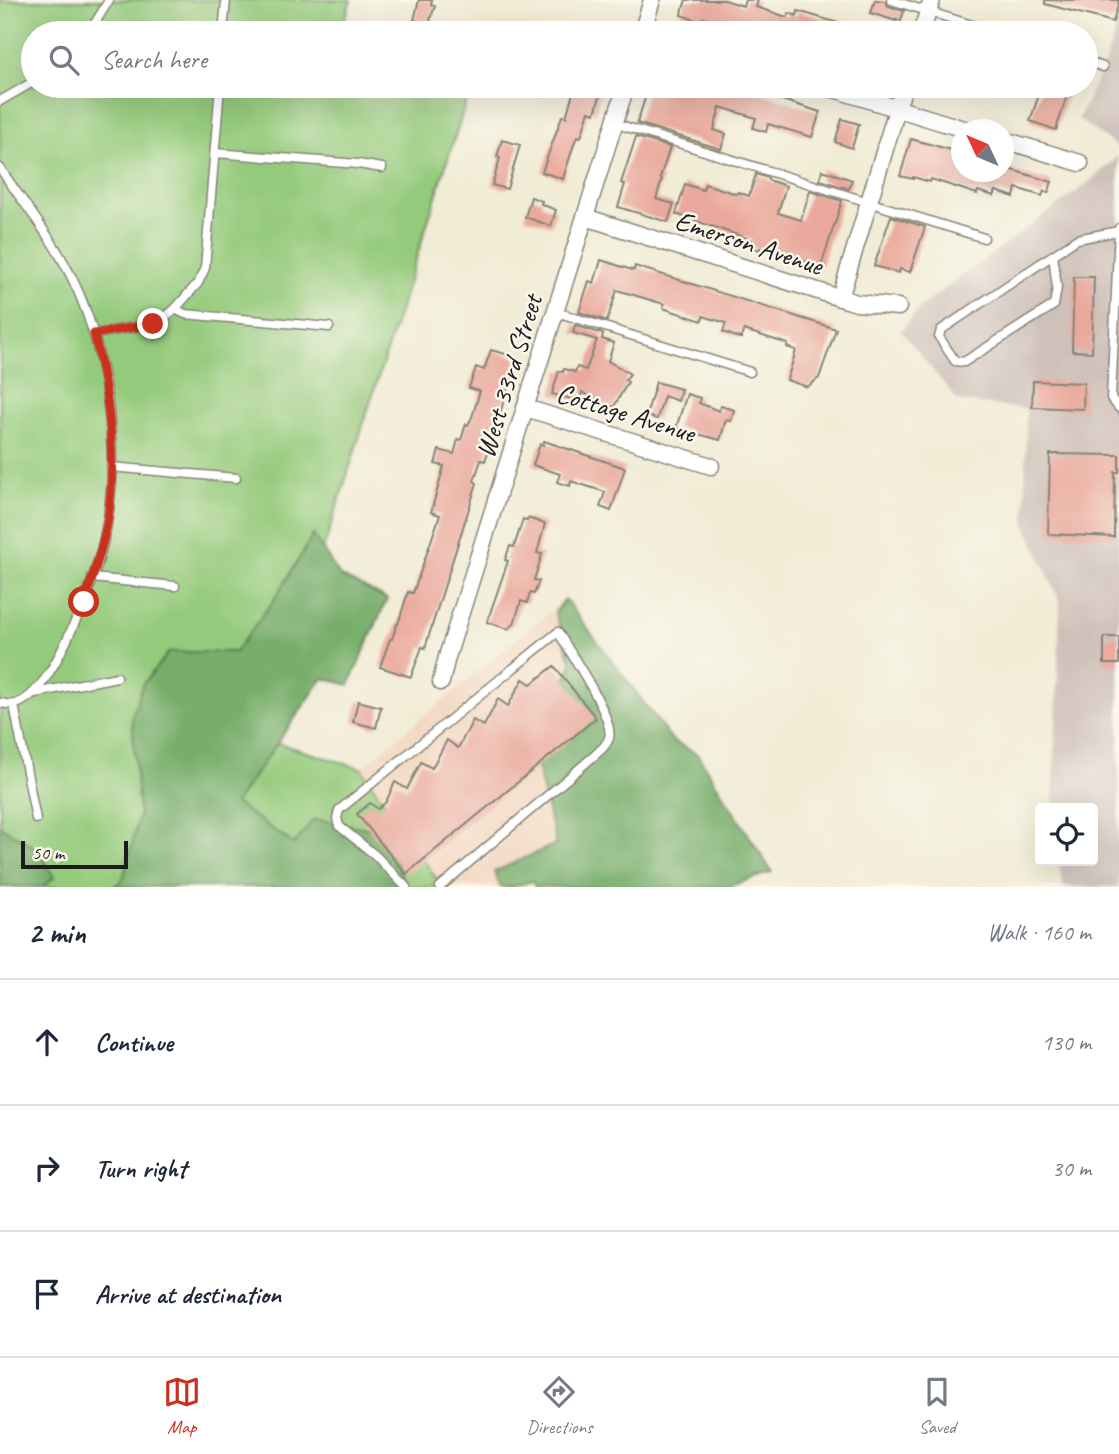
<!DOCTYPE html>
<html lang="en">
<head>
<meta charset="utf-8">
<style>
	body { margin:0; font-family:Caveat,sans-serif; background:#f2f2f3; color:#1f2937 }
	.controls { position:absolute; right:21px; bottom:21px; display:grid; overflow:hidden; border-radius:7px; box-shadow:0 7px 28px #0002 }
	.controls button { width:63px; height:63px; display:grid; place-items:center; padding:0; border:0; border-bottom:2px solid #e0e1e3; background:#fff; color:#1f2937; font:35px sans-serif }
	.compass { position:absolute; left:951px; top:119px; width:63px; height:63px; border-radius:50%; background:#fff; box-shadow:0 7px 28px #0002; rotate:314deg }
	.scale { position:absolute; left:21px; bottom:18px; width:107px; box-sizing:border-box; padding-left:7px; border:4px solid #1c1c1c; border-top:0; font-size:19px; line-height:24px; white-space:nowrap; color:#1c1c1c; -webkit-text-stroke:5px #fbf7ec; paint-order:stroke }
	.stop { position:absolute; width:21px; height:21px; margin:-16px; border:5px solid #c8321e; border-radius:50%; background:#fff }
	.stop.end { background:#c8321e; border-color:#fff; box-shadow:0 2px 7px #0008 }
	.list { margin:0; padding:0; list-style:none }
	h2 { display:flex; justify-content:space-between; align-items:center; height:91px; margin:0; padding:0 28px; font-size:30px }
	h2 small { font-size:23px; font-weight:400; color:#747a83 }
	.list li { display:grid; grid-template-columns:46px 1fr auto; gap:21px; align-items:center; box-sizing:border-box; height:126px; padding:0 28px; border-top:2px solid #e0e1e3 }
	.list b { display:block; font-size:26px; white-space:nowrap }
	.list em { font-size:23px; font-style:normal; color:#747a83 }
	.icon { flex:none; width:38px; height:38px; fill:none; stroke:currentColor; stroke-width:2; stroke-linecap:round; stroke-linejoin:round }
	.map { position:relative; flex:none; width:1119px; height:887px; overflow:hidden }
	.search { position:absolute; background:#fff; box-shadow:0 7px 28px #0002; left:21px; right:21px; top:21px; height:77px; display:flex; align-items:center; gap:18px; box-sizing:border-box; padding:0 24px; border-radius:38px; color:#747a83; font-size:26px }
	.sheet { height:469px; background:#fff }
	nav { display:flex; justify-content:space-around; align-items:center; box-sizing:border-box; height:98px; border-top:2px solid #e0e1e3; background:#fff; font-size:19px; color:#747a83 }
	nav a { display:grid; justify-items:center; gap:4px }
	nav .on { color:#c8321e }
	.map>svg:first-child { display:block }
	.built { fill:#f2d5be }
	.industrial { fill:#cfc1ba }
	.green { fill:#94ca7c; stroke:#58734c; stroke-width:2 }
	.forest { fill:#77ae6c; stroke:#4a6544; stroke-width:2 }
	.building { fill:#eaa99c }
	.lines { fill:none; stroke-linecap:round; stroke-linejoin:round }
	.service-casing { stroke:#868478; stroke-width:11 }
	.minor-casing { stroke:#868478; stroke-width:19 }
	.service { stroke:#fff; stroke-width:8 }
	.minor { stroke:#fff; stroke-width:16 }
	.route { stroke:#c8321e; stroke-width:9 }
	.labels { text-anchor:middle; stroke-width:5; stroke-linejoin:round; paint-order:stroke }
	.street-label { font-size:28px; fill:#1c1c1c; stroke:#fbf7ec }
</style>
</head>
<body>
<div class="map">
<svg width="1119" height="887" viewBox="0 0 1119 887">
	<rect width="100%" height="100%" fill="#fbf7ec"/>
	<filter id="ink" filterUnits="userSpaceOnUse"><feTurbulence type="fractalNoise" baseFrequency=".0143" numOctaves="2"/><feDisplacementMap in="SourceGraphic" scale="14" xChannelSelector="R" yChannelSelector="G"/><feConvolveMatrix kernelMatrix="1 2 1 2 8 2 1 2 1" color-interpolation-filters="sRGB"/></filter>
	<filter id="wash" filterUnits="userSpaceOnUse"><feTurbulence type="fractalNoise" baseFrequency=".00686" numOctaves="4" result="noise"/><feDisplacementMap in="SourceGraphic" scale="28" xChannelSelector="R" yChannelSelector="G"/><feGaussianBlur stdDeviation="1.57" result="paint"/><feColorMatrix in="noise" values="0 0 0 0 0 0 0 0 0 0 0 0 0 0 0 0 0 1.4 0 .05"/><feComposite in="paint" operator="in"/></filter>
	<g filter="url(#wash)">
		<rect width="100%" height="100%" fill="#f1ecd5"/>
		<polygon class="built" points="565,599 555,613 572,664 533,750 556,844 495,872 501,887 442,887 361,768"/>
		<g class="industrial">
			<polygon points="1119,22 1119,148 1078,119 1103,67"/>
			<polygon points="1119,156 1119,887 1064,887 1058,861 1093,861 1093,808 1053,808 1060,602 1025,523 1026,409 958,401 901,331 919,308 1084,186"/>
		</g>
		<polygon class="green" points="0,0 351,0 340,33 33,33 33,86 471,86 263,739 361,768 442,887 0,887"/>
		<g class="forest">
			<polygon points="313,535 340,576 387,599 349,685 323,678 235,803 294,844 314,819 383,831 406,887 114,887 123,879 139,816 132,717 143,684 169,652 235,652 276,597"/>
			<polygon points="565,599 673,741 697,754 772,872 727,887 535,887 532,881 513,887 501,887 494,872 556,844 533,750 572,664 555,613"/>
			<polygon points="0,826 38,849 54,877 43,887 0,887"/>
		</g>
		<g id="blocks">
			<g class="building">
				<polygon points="419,0 432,0 431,5 435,6 429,24 414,20"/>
				<polygon points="686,0 725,0 743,6 745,0 758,0 756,7 787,17 789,13 797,16 798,11 865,31 865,33 736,33 736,28 707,19 702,18 701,22 681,15"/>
				<polygon points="875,0 885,1 888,6 904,11 901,21 896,19 896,21 871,13"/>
				<polygon points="1045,0 1119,0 1119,1 1113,22 1045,4"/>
				<polygon points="575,86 603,86 595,113 589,111 581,137 578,136 575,141 563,179 542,172 562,116 566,117"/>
				<polygon points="649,86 694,86 713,92 715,86 738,86 820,112 812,137 768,124 766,132 753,128 756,118 720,107 714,130 726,134 721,149 637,123"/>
				<polygon points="1042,86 1070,86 1056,130 1030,121"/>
				<polygon points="842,119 859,124 852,148 835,142"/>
				<polygon points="636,137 670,147 660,178 662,179 656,199 674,204 668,222 618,207 625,184 621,183"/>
				<polygon points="911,139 962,153 962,172 1004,172 1005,168 1052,182 1048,193 1044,191 1042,196 1016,188 1014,197 996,191 994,196 978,191 977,194 931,179 930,182 913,177 913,179 900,176"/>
				<polygon points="502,140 520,145 507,189 492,185 500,158 497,157"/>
				<polygon points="822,170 852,180 849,189 820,180"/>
				<polygon points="756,174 768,178 768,180 786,186 778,213 801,220 810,191 842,201 821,266 760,248 760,250 750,247 752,240 676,214 685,184 703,190 705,184 737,194 738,192 749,196"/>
				<polygon points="531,197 542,201 541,204 556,210 551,226 525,217"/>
				<polygon points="891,216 925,227 910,272 900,269 899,273 874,266"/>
				<polygon points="601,260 632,270 634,270 635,266 836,329 819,378 807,387 787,380 796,350 787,347 788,344 744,330 741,338 736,337 723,332 726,323 703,316 702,321 663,308 664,304 617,290 607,321 579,312 589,281 594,283"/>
				<polygon points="1074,277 1094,277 1092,352 1072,351"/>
				<polygon points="575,325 603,334 602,339 614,343 608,361 630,374 625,380 628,382 613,408 611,406 610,408 582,392 579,401 552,394 559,371 563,372 564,369 575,372 577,367 586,370 597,340 573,333"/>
				<polygon points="491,350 513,356 513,357 517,359 485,461 481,460 474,481 477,483 425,648 422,647 411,677 380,667 390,639 392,639 397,624 398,624 408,592 413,593 440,515 431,512 444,466 435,464 439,450 454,454 458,439 461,440 466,424 468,425 472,417 480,391 469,388 476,367 484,370"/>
				<polygon points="1033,381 1084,383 1083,409 1032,407"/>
				<polygon points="656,382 681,389 678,401 664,396 657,419 646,416"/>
				<polygon points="687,394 700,398 699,403 719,411 721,406 734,410 731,421 726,420 720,440 676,428"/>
				<polygon points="544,441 625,468 611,511 600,507 605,492 571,481 570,486 557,482 560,474 533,465 540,444 543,445"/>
				<polygon points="1050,454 1119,455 1119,472 1115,472 1114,537 1048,534"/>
				<polygon points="528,518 545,524 537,553 542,554 534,580 539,581 534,594 530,593 527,603 521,601 514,624 508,629 487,622 508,561 505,560 510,546 514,547 523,519 527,521"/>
				<rect x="1104" y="637" width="15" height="27"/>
				<polygon points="554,666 596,718 406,874 357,814 370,803 378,809 386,802 395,782 407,789 421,762 432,768 447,740 458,748 473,720 484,726 498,699 508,706 523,679 531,684"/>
				<polygon points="358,701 381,707 376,728 353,722"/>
			</g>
		</g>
	</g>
	<g filter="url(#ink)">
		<use href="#blocks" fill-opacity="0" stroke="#868478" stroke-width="2"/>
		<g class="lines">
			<g class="service-casing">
				<g id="service">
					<polyline points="891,0 998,33"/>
					<polyline points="89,33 109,0"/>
					<polyline points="223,33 226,0"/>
					<polyline points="1086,61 1103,67"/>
					<polyline points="0,101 33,82"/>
					<polyline points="614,123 984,238"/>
					<polyline points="215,153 358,164 382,168"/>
					<path d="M0 168C20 199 45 228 63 261 109 342 125 465 100 555 92 586 78 615 65 644 55 664 38 697 16 704 11 705 5 704 0 703"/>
					<polyline points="1119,228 1111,398 1119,408"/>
					<polyline points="1053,255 1057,288 1054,305 964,362 955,361 939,337 941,330 1077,239 1119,231"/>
					<polyline points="175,309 185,314 329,327"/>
					<polyline points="556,312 750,372"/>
					<polyline points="94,334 153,324 164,318 175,309 198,283 205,268 220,86"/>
					<polyline points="111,467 236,478"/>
					<polyline points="92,578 175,586"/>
					<polyline points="35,693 117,677"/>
					<polyline points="14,705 36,819"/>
					<path d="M406 887 375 855 339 826 337 818 339 810 558 632C569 651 615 718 609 738 606 748 594 755 587 762L440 887"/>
				</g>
			</g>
			<g class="minor-casing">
				<g id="minor">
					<polyline points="642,33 652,0"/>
					<polyline points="921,33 932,0"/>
					<polyline points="824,86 967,130"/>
					<polyline points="1004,140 1080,163"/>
					<polyline points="585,217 840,298 857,303 898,307"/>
					<polyline points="840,298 904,86"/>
					<polyline points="526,408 711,466"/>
					<polyline points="441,682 447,657 626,86"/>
				</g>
			</g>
			<use href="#service" class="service"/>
			<use href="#minor" class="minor"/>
		</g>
	</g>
	<g class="lines" filter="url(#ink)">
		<path class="route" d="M84 602C94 574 103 547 108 518 117 457 109 394 94 334L153 324"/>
	</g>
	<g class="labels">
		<g class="street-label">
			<text transform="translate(749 242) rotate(18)" y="10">Emerson Avenue</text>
			<text transform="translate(508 376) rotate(-73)" y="10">West 33rd Street</text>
			<text transform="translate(626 412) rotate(17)" y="10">Cottage Avenue</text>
		</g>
	</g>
</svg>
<div class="controls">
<button><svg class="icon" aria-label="locate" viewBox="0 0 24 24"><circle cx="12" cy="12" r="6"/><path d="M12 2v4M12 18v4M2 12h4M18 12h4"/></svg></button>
</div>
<svg class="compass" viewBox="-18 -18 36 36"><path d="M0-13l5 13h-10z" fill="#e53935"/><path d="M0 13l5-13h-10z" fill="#747a83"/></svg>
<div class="scale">50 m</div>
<div class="stop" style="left:84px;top:602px"></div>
<div class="stop end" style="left:153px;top:324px"></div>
<div class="search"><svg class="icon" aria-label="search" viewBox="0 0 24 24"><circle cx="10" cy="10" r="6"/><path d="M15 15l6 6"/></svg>Search here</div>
</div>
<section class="sheet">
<h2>2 min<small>Walk · 160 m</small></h2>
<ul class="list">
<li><svg class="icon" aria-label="ahead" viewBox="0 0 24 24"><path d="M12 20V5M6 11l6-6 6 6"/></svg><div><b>Continue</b></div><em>130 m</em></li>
<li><svg class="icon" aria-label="right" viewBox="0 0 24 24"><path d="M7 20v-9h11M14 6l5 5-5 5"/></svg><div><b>Turn right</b></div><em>30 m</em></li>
<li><svg class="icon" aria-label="arrive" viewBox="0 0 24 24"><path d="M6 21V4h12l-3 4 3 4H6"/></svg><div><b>Arrive at destination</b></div></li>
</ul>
</section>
<nav>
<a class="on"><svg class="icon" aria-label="map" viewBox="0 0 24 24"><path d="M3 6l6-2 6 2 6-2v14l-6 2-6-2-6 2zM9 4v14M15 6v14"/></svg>Map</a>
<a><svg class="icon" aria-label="directions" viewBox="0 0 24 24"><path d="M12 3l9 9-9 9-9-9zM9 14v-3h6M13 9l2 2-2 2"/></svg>Directions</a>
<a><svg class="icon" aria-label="saved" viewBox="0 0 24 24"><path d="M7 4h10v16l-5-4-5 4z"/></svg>Saved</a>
</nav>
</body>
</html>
